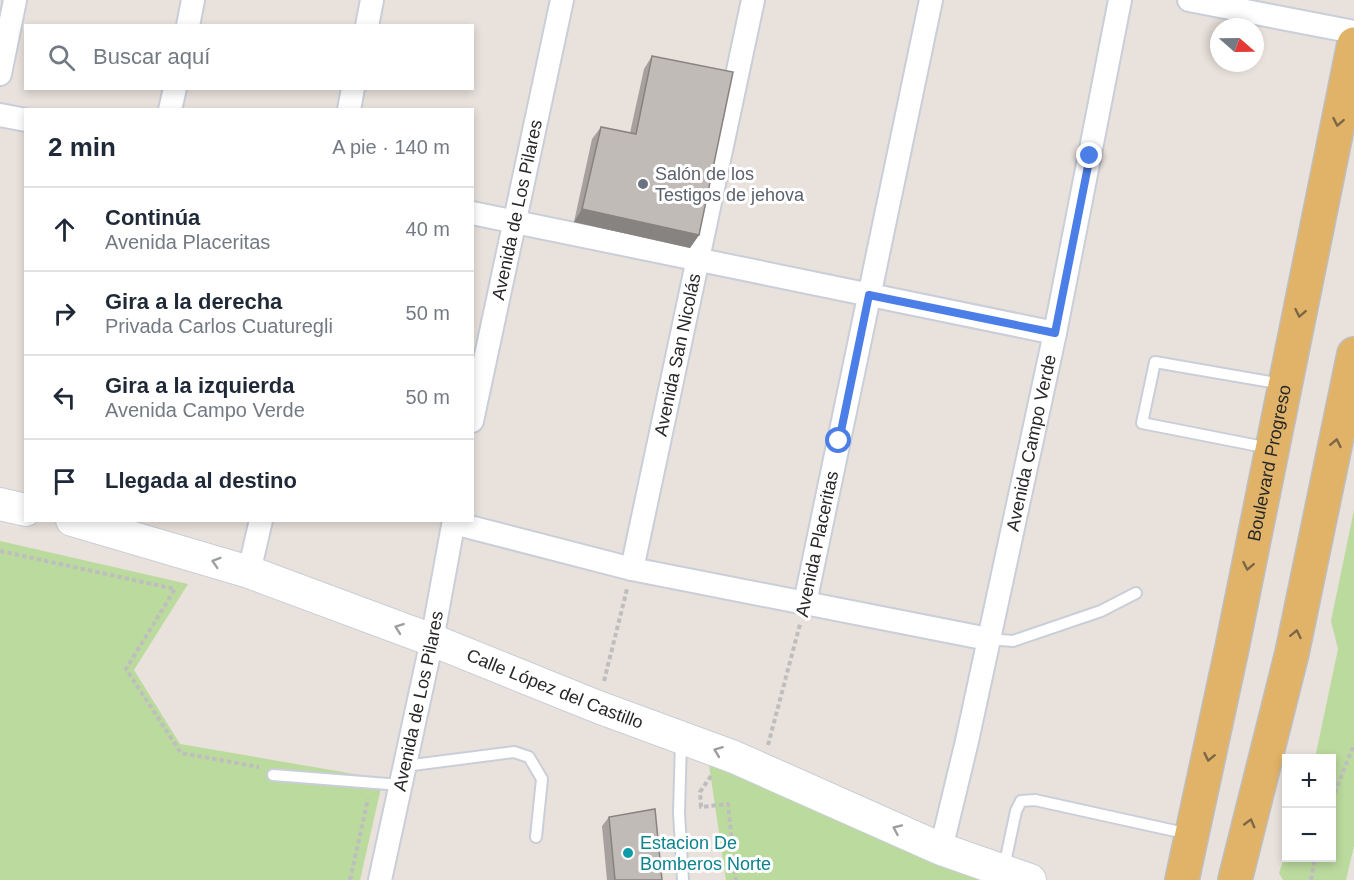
<!DOCTYPE html>
<html lang="es">
<head>
<meta charset="utf-8">
<style>
	body { margin:0; font-family:Arial,sans-serif; background:#f2f2f3; color:#1f2937 }
	.controls { position:absolute; right:18px; bottom:18px; display:grid; overflow:hidden; border-radius:0px; box-shadow:0 3px 9px #0003 }
	.controls button { width:54px; height:54px; display:grid; place-items:center; padding:0; border:0; border-bottom:2px solid #e0e1e3; background:#fff; color:#1f2937; font:30px sans-serif }
	.compass { position:absolute; left:1210px; top:18px; width:54px; height:54px; border-radius:50%; background:#fff; box-shadow:0 3px 9px #0003; rotate:110deg }
	.stop { position:absolute; width:18px; height:18px; margin:-14px; border:4px solid #4b7ee6; border-radius:50%; background:#fff }
	.stop.end { background:#4b7ee6; border-color:#fff; box-shadow:0 2px 6px #0008 }
	.list { margin:0; padding:0; list-style:none }
	h2 { display:flex; justify-content:space-between; align-items:center; height:78px; margin:0; padding:0 24px; font-size:26px }
	h2 small { font-size:20px; font-weight:400; color:#747a83 }
	.list li { display:grid; grid-template-columns:39px 1fr auto; gap:18px; align-items:center; box-sizing:border-box; height:84px; padding:0 24px; border-top:2px solid #e0e1e3 }
	.list b { display:block; font-size:22px; white-space:nowrap }
	.list p { margin:0; font-size:20px; white-space:nowrap; color:#747a83 }
	.list em { font-size:20px; font-style:normal; color:#747a83 }
	.icon { flex:none; width:33px; height:33px; fill:none; stroke:currentColor; stroke-width:2; stroke-linecap:round; stroke-linejoin:round }
	.map { position:relative; flex:none; width:1354px; height:880px; overflow:hidden }
	.search { position:absolute; background:#fff; box-shadow:0 3px 9px #0003; left:24px; top:24px; width:450px; height:66px; display:flex; align-items:center; gap:15px; box-sizing:border-box; padding:0 21px; border-radius:0px; color:#747a83; font-size:22px }
	.panel { position:absolute; background:#fff; box-shadow:0 3px 9px #0003; left:24px; top:108px; width:450px; height:414px; border-radius:0px }
	.map>svg:first-child { display:block }
	.green { fill:#bbda9d }
	.lines { fill:none; stroke-linecap:round; stroke-linejoin:round }
	.lane-casing { stroke:#c9ced8; stroke-width:14 }
	.street-casing { stroke:#c9ced8; stroke-width:26 }
	.secondary-casing { stroke:#c9ced8; stroke-width:34 }
	.primary-casing { stroke:#bebebe; stroke-width:36 }
	.path { stroke:#bebebe; stroke-width:4; stroke-dasharray:4.5 3; stroke-linecap:butt }
	.lane { stroke:#fff; stroke-width:10 }
	.street { stroke:#fff; stroke-width:22 }
	.secondary { stroke:#fff; stroke-width:32 }
	.primary { stroke:#e1b368; stroke-width:33 }
	.wall { fill:#a6a19e }
	.shaded-wall { fill:#878381 }
	.building { fill:#c1bbb8; stroke:#878381; stroke-width:1.5 }
	.oneway { stroke:#7b6745 }
	.oneway2 { stroke:#9e9e9e }
	.route { stroke:#4b7ee6; stroke-width:8 }
	.worship-dot { fill:#6b7280; stroke:#fff; stroke-width:2 }
	.culture-dot { fill:#0f9aa8; stroke:#fff; stroke-width:2 }
	.labels { text-anchor:middle; stroke-width:6; stroke-linejoin:round; paint-order:stroke }
	.worship-label { font-size:18px; fill:#5b616d; stroke:#fff; text-anchor:start }
	.street-label { font-size:18px; fill:#282828; stroke:#fff }
	.culture-label { font-size:18px; fill:#0d838f; stroke:#fff; text-anchor:start }
</style>
</head>
<body>
<div class="map">
<svg width="1354" height="880" viewBox="0 0 1354 880">
	<rect width="100%" height="100%" fill="#e9e1db"/>
	<g class="green">
		<polygon points="1354,510 1354,846 1346,880 1283,880 1279,873 1286,851 1286,858 1332,858 1332,758 1315,758 1338,649 1331,621"/>
		<polygon points="0,541 188,584 134,670 180,744 383,779 360,880 0,880"/>
		<polygon points="709,765 988,880 726,880"/>
	</g>
	<g class="lines">
		<g class="lane-casing">
			<g id="lane">
				<polyline points="1269,448 1142,423 1155,362 1282,384"/>
				<polyline points="988,639 1013,641 1101,611 1136,593"/>
				<polyline points="681,740 679,813 683,880"/>
				<polyline points="405,766 514,752 529,757 542,779 536,837"/>
				<polyline points="273,775 401,785"/>
				<polyline points="1004,867 1016,811 1021,801 1035,800 1189,834"/>
			</g>
		</g>
		<g class="street-casing">
			<g id="street">
				<polyline points="1189,0 1354,32"/>
				<polyline points="188,26 193,0"/>
				<polyline points="367,26 372,0"/>
				<polyline points="0,74 15,0"/>
				<polyline points="170,110 175,88"/>
				<polyline points="349,110 353,88"/>
				<polyline points="0,115 26,120"/>
				<polyline points="472,213 1055,333"/>
				<path id="s1" d="M472 421 562 0"/>
				<polyline points="454,523 632,569 988,639"/>
				<path id="s2" d="M632 569 753 0"/>
				<polyline points="249,572 261,520"/>
				<polyline points="805,603 931,0"/>
				<path id="s3" d="M941 849 967 741 1055 333 1120 0"/>
				<path id="s4" d="M380 880 432 640 454 520"/>
			</g>
		</g>
		<g class="secondary-casing">
			<g id="secondary">
				<polyline points="0,504 26,510"/>
				<path id="s5" d="M72 520 249 572 432 640 598 707 734 757 941 849 1030 880"/>
			</g>
		</g>
		<g class="primary-casing">
			<g id="primary">
				<path id="s6" d="M1182 880 1232 648 1354 44"/>
				<polyline points="1235,880 1292,653 1354,354"/>
			</g>
		</g>
		<g class="path">
			<polyline points="0,551 175,589 126,669 181,753 259,767"/>
			<polyline points="604,681 627,589"/>
			<polyline points="768,745 800,624"/>
			<polyline points="711,776 700,792 701,807 728,804 736,880"/>
			<polyline points="1332,800 1354,744"/>
			<polyline points="350,880 368,799"/>
			<polyline points="1311,880 1315,858"/>
		</g>
		<use href="#lane" class="lane"/>
		<use href="#street" class="street"/>
		<use href="#secondary" class="secondary"/>
		<use href="#primary" class="primary"/>
	</g>
	<g class="wall">
		<polygon points="652,56 699,235 690,248 574,222 592,139 601,127 630,133 644,69"/>
		<polygon points="609,817 662,880 607,880 602,826"/>
	</g>
	<polygon class="shaded-wall" points="582,209 699,235 690,248 574,222"/>
	<g class="building">
		<polygon points="652,56 733,72 699,235 582,209 601,127 636,134"/>
		<polygon points="655,809 662,880 615,880 609,817"/>
	</g>
	<defs><path id="oneway-chevron" d="M-2-3.5L2.5 0L-2 3.5" fill="none" stroke-width="1.6" stroke-linecap="round" stroke-linejoin="round" transform="scale(1.5)"/></defs>
	<g class="oneway">
		<use href="#oneway-chevron" transform="translate(1338 122) rotate(101)"/>
		<use href="#oneway-chevron" transform="translate(1300 313) rotate(101)"/>
		<use href="#oneway-chevron" transform="translate(1336 443) rotate(-78)"/>
		<use href="#oneway-chevron" transform="translate(1248 566) rotate(101)"/>
		<use href="#oneway-chevron" transform="translate(1296 634) rotate(-78)"/>
		<use href="#oneway-chevron" transform="translate(1209 757) rotate(102)"/>
		<use href="#oneway-chevron" transform="translate(1250 823) rotate(-75)"/>
	</g>
	<g class="oneway2">
		<use href="#oneway-chevron" transform="translate(216 562) rotate(-163)"/>
		<use href="#oneway-chevron" transform="translate(399 628) rotate(-160)"/>
		<use href="#oneway-chevron" transform="translate(718 751) rotate(-159)"/>
		<use href="#oneway-chevron" transform="translate(897 829) rotate(-156)"/>
	</g>
	<g class="lines">
		<polyline class="route" points="839,441 869,295 1055,333 1090,156"/>
	</g>
	<circle class="worship-dot" cx="643" cy="184" r="6"/>
	<circle class="culture-dot" cx="628" cy="853" r="6"/>
	<g class="labels">
		<g class="worship-label">
			<text x="655" y="180">Salón de los<tspan x="655" dy="21">Testigos de jehova</tspan></text>
		</g>
		<g class="street-label">
			<text dy="6" stroke="none"><textPath href="#s1" startOffset="216">Avenida de Los Pilares</textPath></text>
			<text dy="6" stroke="none"><textPath href="#s2" startOffset="219">Avenida San Nicolás</textPath></text>
			<text dy="6" stroke="none"><textPath href="#s3" startOffset="416">Avenida Campo Verde</textPath></text>
			<text dy="6" stroke="none"><textPath href="#s6" startOffset="426">Boulevard Progreso</textPath></text>
			<text transform="translate(817 544) rotate(-78)" y="6">Avenida Placeritas</text>
			<text dy="6" stroke="none"><textPath href="#s5" startOffset="512">Calle López del Castillo</textPath></text>
			<text dy="6" stroke="none"><textPath href="#s4" startOffset="183">Avenida de Los Pilares</textPath></text>
		</g>
		<g class="culture-label">
			<text x="640" y="849">Estacion De<tspan x="640" dy="21">Bomberos Norte</tspan></text>
		</g>
	</g>
</svg>
<div class="controls">
<button>+</button>
<button>−</button>
</div>
<svg class="compass" viewBox="-18 -18 36 36"><path d="M0-13l5 13h-10z" fill="#e53935"/><path d="M0 13l5-13h-10z" fill="#747a83"/></svg>
<div class="stop" style="left:839px;top:441px"></div>
<div class="stop end" style="left:1090px;top:156px"></div>
<div class="search"><svg class="icon" aria-label="search" viewBox="0 0 24 24"><circle cx="10" cy="10" r="6"/><path d="M15 15l6 6"/></svg>Buscar aquí</div>
<section class="panel">
<h2>2 min<small>A pie · 140 m</small></h2>
<ul class="list">
<li><svg class="icon" aria-label="ahead" viewBox="0 0 24 24"><path d="M12 20V5M6 11l6-6 6 6"/></svg><div><b>Continúa</b><p>Avenida Placeritas</p></div><em>40 m</em></li>
<li><svg class="icon" aria-label="right" viewBox="0 0 24 24"><path d="M7 20v-9h11M14 6l5 5-5 5"/></svg><div><b>Gira a la derecha</b><p>Privada Carlos Cuaturegli</p></div><em>50 m</em></li>
<li><svg class="icon" aria-label="left" viewBox="0 0 24 24"><path d="M17 20v-9H6M10 6l-5 5 5 5"/></svg><div><b>Gira a la izquierda</b><p>Avenida Campo Verde</p></div><em>50 m</em></li>
<li><svg class="icon" aria-label="arrive" viewBox="0 0 24 24"><path d="M6 21V4h12l-3 4 3 4H6"/></svg><div><b>Llegada al destino</b></div></li>
</ul>
</section>
</div>
</body>
</html>
